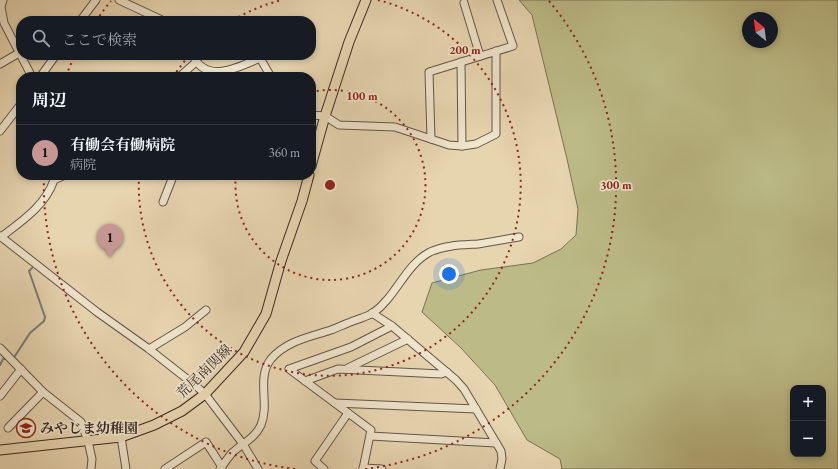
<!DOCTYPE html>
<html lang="ja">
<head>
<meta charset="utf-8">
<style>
	body { margin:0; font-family:"EB Garamond","Noto Serif JP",serif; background:#242831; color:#f1f3f6 }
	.controls { position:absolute; right:12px; bottom:12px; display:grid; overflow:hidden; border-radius:8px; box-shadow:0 2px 6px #0003 }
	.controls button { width:36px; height:36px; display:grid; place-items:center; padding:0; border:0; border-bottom:1px solid #363941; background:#171b24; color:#f1f3f6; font:20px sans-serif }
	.compass { position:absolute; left:742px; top:12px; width:36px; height:36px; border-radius:50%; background:#171b24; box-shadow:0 2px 6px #0003; rotate:331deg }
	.you { position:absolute; left:449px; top:274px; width:14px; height:14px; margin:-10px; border:3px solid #fff; border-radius:50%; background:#1a73e8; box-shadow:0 0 0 6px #1a73e833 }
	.badge { display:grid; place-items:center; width:26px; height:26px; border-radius:50%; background:#c59692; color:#111; font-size:13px; font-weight:700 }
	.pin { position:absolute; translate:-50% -33px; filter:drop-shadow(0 1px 2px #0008) }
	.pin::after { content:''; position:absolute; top:21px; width:14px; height:12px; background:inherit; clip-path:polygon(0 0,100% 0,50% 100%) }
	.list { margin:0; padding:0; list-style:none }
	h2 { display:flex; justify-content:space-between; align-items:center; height:52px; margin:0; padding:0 16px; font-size:17px }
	h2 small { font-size:13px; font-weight:400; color:#9ea1a6 }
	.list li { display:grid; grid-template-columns:26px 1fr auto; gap:12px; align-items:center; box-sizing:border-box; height:56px; padding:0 16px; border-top:1px solid #363941 }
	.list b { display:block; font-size:15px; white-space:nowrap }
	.list p { margin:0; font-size:13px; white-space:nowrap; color:#9ea1a6 }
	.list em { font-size:13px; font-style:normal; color:#9ea1a6 }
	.icon { flex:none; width:22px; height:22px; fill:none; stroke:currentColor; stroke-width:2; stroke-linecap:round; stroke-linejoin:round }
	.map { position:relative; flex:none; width:838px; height:469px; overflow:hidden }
	.search { position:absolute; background:#171b24; box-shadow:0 2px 6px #0003; left:16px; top:16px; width:300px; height:44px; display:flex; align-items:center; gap:10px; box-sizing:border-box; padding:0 14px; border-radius:16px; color:#9ea1a6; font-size:15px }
	.panel { position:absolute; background:#171b24; box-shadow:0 2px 6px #0003; left:16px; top:72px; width:300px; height:108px; border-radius:16px }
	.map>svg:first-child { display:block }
	.green { fill:#bcbb87; stroke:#7a7256; fill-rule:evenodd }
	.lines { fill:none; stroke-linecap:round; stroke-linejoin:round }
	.stream { stroke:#757d7d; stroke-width:2 }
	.minor-casing { stroke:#645548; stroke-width:9 }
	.major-casing { stroke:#392a25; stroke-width:11 }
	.minor { stroke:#efe4cc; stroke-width:7 }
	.major { stroke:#e7d5b0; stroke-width:9 }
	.ring { fill:none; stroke:#8f2418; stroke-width:2; stroke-dasharray:2 4 }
	.labels { text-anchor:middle; stroke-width:3.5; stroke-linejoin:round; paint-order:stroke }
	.street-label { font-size:14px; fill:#392a25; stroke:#efe4cc }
	.poi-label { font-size:14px; font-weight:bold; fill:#392a25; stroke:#efe4cc; text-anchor:start }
	.centre { fill:#8f2418; stroke:#efe4cc; stroke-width:2 }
	.ring-label { font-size:12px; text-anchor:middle; font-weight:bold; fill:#8f2418; stroke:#efe4cc; stroke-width:3.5; stroke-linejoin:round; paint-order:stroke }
</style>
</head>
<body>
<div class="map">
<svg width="838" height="469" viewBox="0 0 838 469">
	<rect width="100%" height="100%" fill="#e7d5b0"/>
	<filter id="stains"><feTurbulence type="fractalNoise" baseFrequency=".005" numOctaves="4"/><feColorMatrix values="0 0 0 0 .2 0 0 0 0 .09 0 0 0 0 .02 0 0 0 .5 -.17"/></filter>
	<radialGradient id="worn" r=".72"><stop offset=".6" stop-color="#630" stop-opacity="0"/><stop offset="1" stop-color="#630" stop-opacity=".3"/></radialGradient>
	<path class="green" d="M519 0H838V469H562L560 459 527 440 495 385 461 348 422 312 432 283 481 270 533 263 561 249 576 235 578 209 567 159 532 15ZM748 18H772V42H748ZM793 388H823V454H793Z"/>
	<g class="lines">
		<g class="stream">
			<polyline points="13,359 30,333 44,321 45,317 29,271 32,268"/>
			<polyline points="0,365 3,359 7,359"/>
		</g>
		<g class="minor-casing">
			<g id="minor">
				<polyline points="3,0 1,7 4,23 32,77"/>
				<polyline points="119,0 164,21"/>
				<polyline points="464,3 480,56"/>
				<polyline points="80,21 96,0"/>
				<path d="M193 55C206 85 239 67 260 58L271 77"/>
				<polyline points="461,62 462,146"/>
				<polyline points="0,64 19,53"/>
				<polyline points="40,77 56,55"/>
				<polyline points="179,77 196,62"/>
				<polyline points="311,115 325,116 339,125 395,127 449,145 462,146 476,144 496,134 496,51"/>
				<polyline points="0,131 21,104"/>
				<polyline points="431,139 429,72 513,46 497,0"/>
				<polyline points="163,202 172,179 169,175"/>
				<polyline points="0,236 97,312 149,349 196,386 205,394 243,444 258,469"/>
				<path d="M1 237C22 221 45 206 54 180L65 175"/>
				<polyline points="372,313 392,326 456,380 464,389 501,451 502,459 500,469"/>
				<polyline points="0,348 43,392 81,422 88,441 92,459 91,469"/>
				<polyline points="149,349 185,327 206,310"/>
				<polyline points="348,368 408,339"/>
				<polyline points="305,381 338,369 441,374 447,372"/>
				<polyline points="0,396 21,369"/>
				<polyline points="335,403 476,409"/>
				<polyline points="8,428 43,392"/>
				<polyline points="370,436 496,443"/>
				<polyline points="121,437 126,469"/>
				<polyline points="363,468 382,469"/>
				<polyline points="165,469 206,442 222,467"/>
				<path d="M220 469C224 464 228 457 233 452 243 443 255 438 261 425 270 403 256 378 271 359 286 341 310 337 331 330 339 327 347 323 356 320 361 318 368 316 373 313 396 297 405 265 430 252 445 245 462 245 478 244 492 242 506 239 519 237"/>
				<polyline points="324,469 315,461 348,413"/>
				<polyline points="363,469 371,430 289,369 351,347 392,326"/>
			</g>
		</g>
		<g class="major-casing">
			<g id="major">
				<polyline points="311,166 325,116 349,42 366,0"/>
				<polyline points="0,450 121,437 154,425 182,411 205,394 244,352 266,314 281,261 302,201 309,175"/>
			</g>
		</g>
		<use href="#minor" class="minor"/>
		<use href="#major" class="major"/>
	</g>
	<g class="ring">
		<path d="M311 92A95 95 0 1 1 236 175"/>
		<path d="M173 77A191 191 0 0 1 189 56M233 20A191 191 0 0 1 282 0M378 0A191 191 0 1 1 139 175"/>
		<path d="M295 469A286 286 0 0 1 44 175M66 76A286 286 0 0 1 75 55M96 21A286 286 0 0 1 111 1M549 1A286 286 0 0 1 365 469"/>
	</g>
	<defs>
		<g id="school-ring" transform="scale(1)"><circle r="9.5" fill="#efe4cc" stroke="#8f2418" stroke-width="1.5"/><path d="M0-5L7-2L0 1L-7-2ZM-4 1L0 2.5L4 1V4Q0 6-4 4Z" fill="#8f2418"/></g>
	</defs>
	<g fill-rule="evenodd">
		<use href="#school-ring" x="26" y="428"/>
	</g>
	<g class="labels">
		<g class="street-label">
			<text transform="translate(204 371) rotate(-44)" y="5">荒尾南関線</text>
		</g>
		<g class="poi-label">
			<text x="40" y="433">みやじま幼稚園</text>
		</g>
	</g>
	<circle cx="330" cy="185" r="6" class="centre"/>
	<g class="ring-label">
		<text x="465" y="54">200 m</text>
		<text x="362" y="100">100 m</text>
		<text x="616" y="189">300 m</text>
	</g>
	<rect width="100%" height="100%" filter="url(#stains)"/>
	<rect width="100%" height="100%" fill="url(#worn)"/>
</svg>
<div class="controls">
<button>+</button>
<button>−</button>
</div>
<svg class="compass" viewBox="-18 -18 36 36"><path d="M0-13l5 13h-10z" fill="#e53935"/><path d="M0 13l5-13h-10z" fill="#9ea1a6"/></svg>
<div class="you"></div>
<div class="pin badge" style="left:110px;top:257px">1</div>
<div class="search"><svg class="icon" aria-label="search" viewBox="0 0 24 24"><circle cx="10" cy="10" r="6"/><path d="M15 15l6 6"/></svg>ここで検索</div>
<section class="panel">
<h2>周辺<small></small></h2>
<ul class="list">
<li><span class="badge">1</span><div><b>有働会有働病院</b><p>病院</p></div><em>360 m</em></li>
</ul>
</section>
</div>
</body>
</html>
